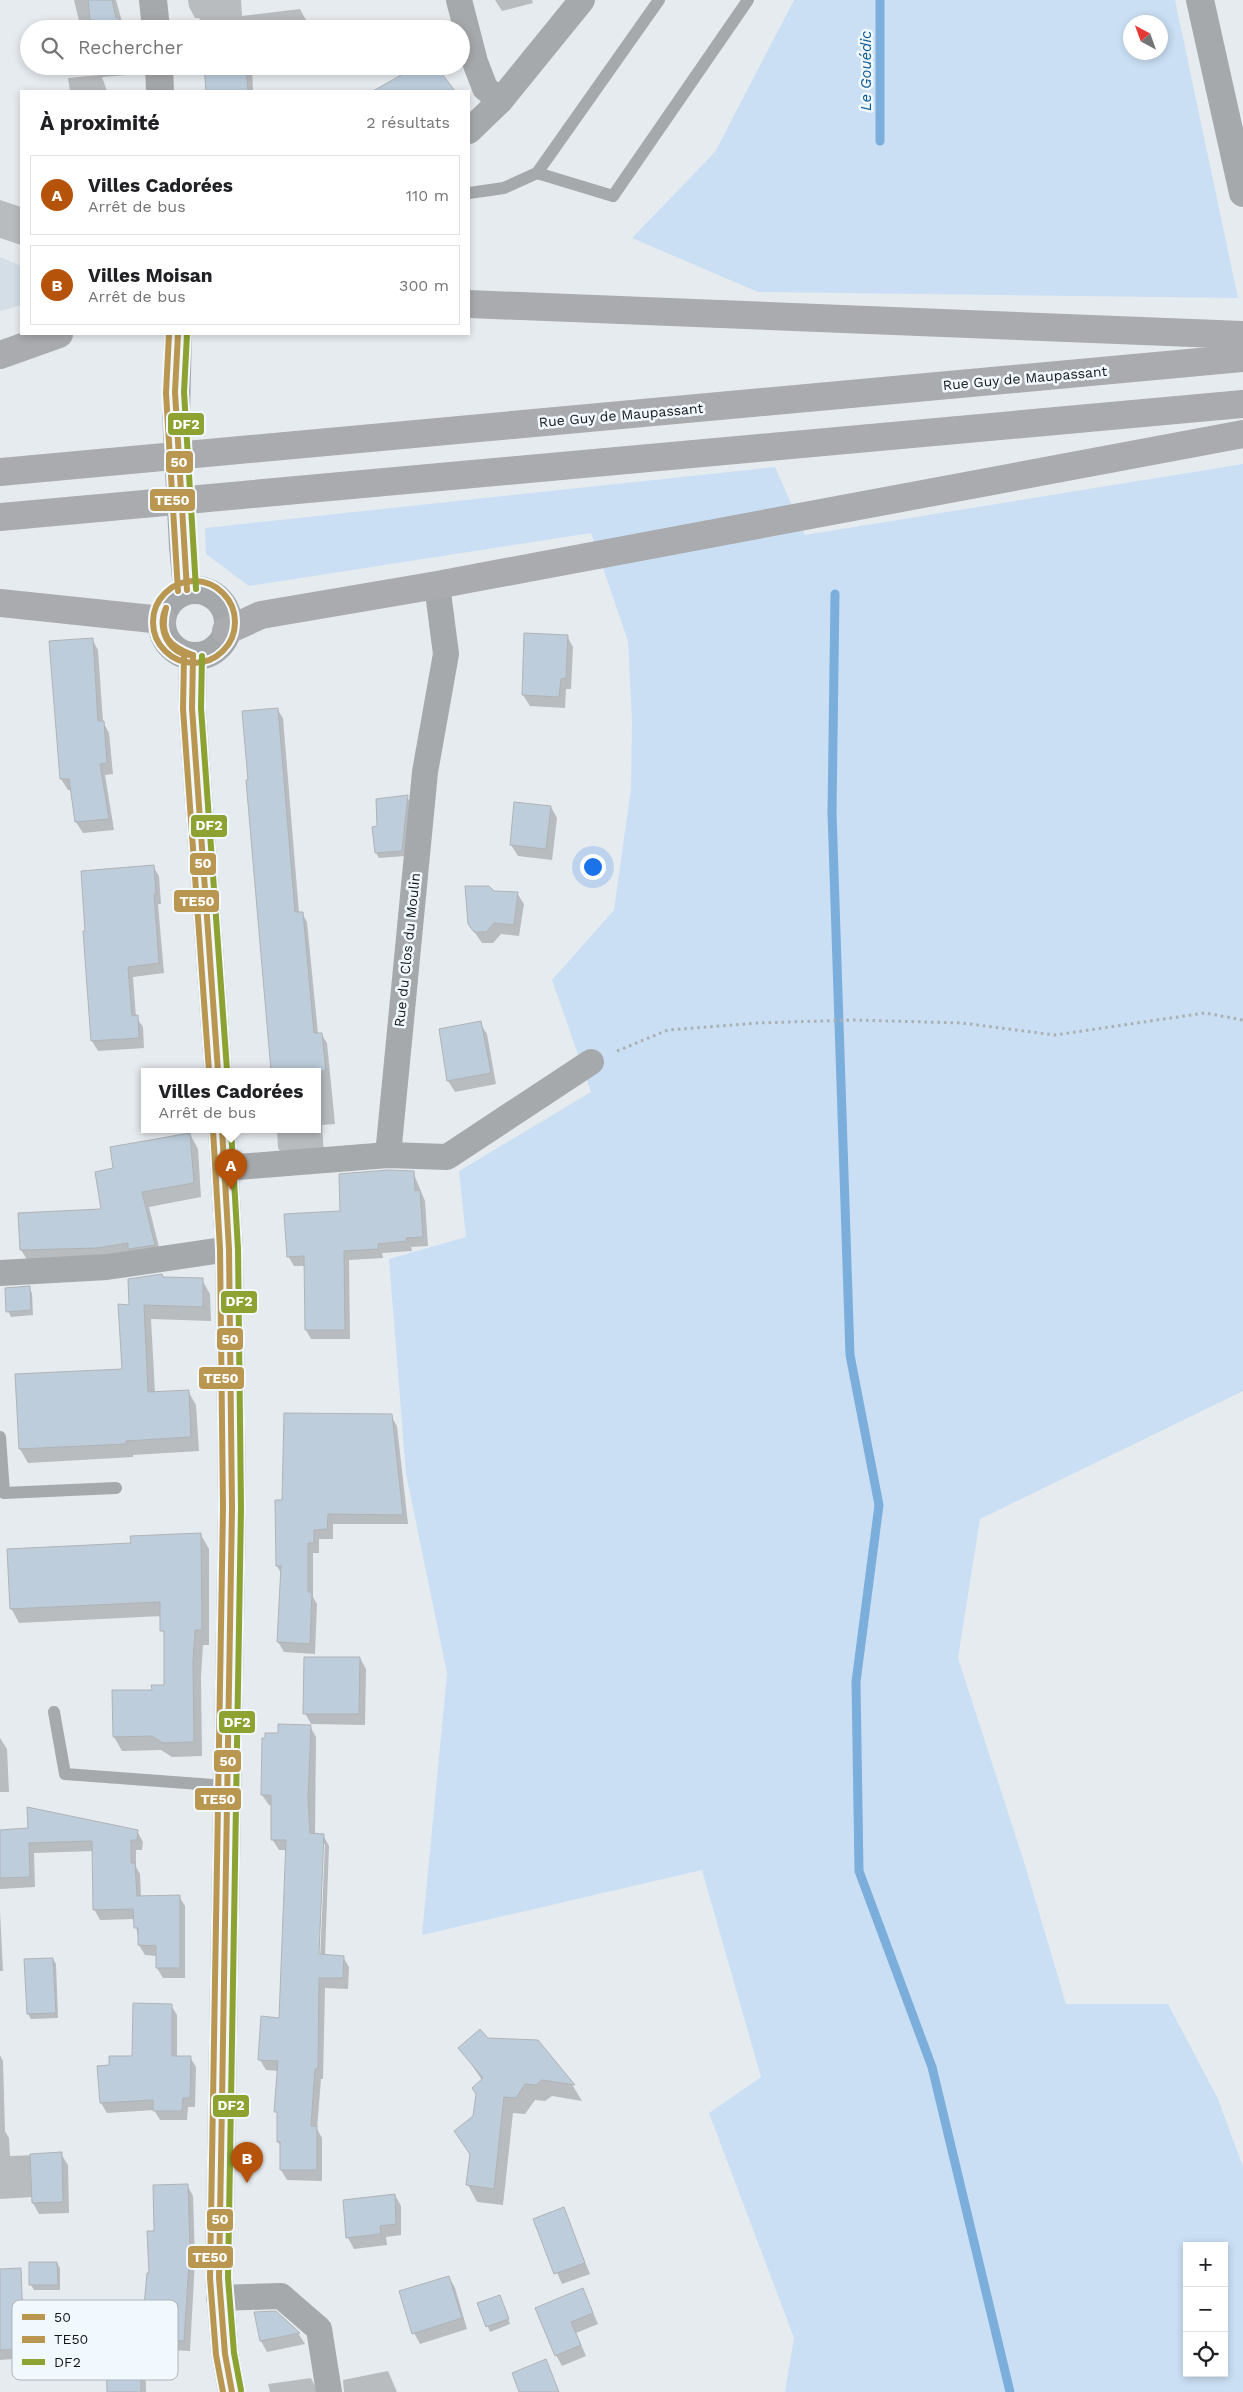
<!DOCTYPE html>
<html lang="fr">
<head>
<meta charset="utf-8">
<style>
	body { margin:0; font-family:"Work Sans",sans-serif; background:#f2f2f2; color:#202124 }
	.controls { position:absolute; right:15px; bottom:15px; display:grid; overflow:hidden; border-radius:0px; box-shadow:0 2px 8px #0003 }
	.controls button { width:45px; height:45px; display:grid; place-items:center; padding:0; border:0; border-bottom:1px solid #e0e0e0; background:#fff; color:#202124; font:25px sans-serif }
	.compass { position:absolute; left:1123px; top:15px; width:45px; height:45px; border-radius:50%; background:#fff; box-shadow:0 2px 8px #0003; rotate:319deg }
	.you { position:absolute; left:592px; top:866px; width:18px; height:18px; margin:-12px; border:4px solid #fff; border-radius:50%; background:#1a73e8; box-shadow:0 0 0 8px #1a73e833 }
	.badge { display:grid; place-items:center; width:32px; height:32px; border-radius:50%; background:#b45309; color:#fff; font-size:16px; font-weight:700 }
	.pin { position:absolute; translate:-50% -41px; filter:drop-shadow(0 1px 2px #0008) }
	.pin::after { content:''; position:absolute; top:26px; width:18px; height:15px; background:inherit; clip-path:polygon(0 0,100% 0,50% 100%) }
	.popup { position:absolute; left:141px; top:1068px; width:180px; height:65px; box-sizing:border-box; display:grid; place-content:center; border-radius:0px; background:#fff; filter:drop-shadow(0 1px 4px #0005); font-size:16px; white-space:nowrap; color:#757577 }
	.popup b { font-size:19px; color:#202124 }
	.popup::after { content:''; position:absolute; left:50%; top:100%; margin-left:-10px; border:10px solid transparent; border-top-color:#fff }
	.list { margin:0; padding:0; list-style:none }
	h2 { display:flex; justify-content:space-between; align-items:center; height:65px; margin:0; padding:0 20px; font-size:21px }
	h2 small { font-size:16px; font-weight:400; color:#757577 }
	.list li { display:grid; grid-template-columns:32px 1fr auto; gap:15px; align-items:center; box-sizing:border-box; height:80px; margin:0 10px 10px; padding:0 10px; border:1px solid #e0e0e0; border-radius:0px }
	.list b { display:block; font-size:19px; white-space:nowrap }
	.list p { margin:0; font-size:16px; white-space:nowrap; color:#757577 }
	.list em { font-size:16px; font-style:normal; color:#757577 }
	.icon { flex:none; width:28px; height:28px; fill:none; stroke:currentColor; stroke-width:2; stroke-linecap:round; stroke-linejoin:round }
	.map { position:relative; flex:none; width:1243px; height:2392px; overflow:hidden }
	.search { position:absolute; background:#fff; box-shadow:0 2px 8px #0003; left:20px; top:20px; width:450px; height:55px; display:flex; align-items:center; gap:12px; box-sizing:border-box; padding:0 18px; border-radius:28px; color:#757577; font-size:19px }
	.panel { position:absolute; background:#fff; box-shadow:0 2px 8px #0003; left:20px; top:90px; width:450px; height:245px; border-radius:0px }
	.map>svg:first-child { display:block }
	.built { fill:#d4dee7 }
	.green { fill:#cadff4; fill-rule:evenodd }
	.shadow { fill:#0003; fill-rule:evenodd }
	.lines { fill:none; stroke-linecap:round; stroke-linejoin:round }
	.stream { stroke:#7caedb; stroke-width:9 }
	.building { fill:#bdcddb; stroke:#b0b3b6 }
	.path { stroke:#abafb0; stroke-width:3; stroke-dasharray:2.5 4; stroke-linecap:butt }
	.service { stroke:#a6a9ab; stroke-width:12 }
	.minor { stroke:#a6a9ab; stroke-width:26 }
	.tertiary { stroke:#a6a9ab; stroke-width:28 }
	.secondary { stroke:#a5a8ab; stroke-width:28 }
	.primary { stroke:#aaabae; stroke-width:28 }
	.secondary-bridge { stroke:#a5a8ab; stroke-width:28 }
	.bus-1-casing { stroke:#f1f8fe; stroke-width:10 }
	.bus-2-casing { stroke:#f1f8fe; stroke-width:10 }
	.bus-3-casing { stroke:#f1f8fe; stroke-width:10 }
	.bus-1 { stroke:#ba9751; stroke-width:6 }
	.bus-2 { stroke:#ba9751; stroke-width:6 }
	.bus-3 { stroke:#8da231; stroke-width:6 }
	.labels { text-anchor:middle; stroke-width:5; stroke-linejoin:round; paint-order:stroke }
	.street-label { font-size:14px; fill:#131619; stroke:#f1f8fe }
	.water-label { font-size:15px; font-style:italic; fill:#0c5b96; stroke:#f1f8fe }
	.key { fill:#f1f8fe; stroke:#aeb4b9; stroke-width:1 }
	.key-label { font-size:14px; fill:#131619 }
	.line-badge { stroke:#f1f8fe; stroke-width:2 }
	.badge-label { font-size:14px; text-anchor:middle; font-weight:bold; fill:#fff }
</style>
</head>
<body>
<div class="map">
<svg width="1243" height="2392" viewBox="0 0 1243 2392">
	<rect width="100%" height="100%" fill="#e6ebef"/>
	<polygon class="built" points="0,257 21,266 21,305 0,311"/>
	<g class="green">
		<path d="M794 0H1175L1238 298 758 292 632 238 715 152ZM1160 22V52H1130V22Z"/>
		<path d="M1243 464V1391L980 1519 958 1658 1025 1865 1066 2004H1168L1218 2099 1243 2167V2392H785L794 2338 709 2113 761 2077 702 1870 422 1935 447 1673 406 1474 389 1259 466 1237 459 1171 591 1092 552 980 614 910 631 788 632 722 628 641 591 533 249 586 206 554 205 528 775 467 805 535ZM1187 2246H1224V2373H1187Z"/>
	</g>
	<g class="shadow">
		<polygon points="74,0 116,0 124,29 84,29 79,21"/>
		<polygon points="188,0 241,0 242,16 300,9 306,20 307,29 251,29 251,27 251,29 204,29 203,24 199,18 195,18 189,7"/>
		<polygon points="495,0 532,0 533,3 502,11"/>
		<polygon points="96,66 126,66 127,75 102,77 107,91 70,91 68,78 100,75"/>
		<polygon points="206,66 252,66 253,91 207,91"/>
		<polygon points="438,71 453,91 383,91"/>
		<polygon points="0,200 21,207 21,245 0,238"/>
		<polygon points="567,636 573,647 571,689 566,689 565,708 530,706 523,695"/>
		<polygon points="92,639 98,650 103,722 109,733 113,774 105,775 114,830 83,833 76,822 72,790 68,790 61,779"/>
		<polygon points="277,709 283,718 299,913 302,913 307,922 318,1034 321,1034 327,1043 335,1124 322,1125 324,1154 284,1157 278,1148 277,1129 317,1129 317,1071 272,1071 247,781 250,781"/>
		<polygon points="407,797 410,802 405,856 379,858 376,853 378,828"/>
		<polygon points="551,807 557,818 552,860 518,856 511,845"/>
		<polygon points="153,866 159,876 161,904 158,904 164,973 133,977 136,1017 143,1027 144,1048 98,1051 92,1041"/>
		<polygon points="493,892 517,893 524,904 519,936 501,934 493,943 482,943 469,924"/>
		<polygon points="480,1023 487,1034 496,1084 455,1092 448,1081 440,1030"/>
		<polygon points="190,1134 198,1149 201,1197 149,1207 162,1259 30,1264 21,1250 102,1210 115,1169"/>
		<polygon points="413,1172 425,1201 428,1246 411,1247 412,1251 382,1253 383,1258 349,1260 350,1339 311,1339 306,1330 305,1266 294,1266 288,1256 342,1212"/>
		<polygon points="163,1279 202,1280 210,1294 211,1321 151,1319 155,1393 188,1391 196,1405 199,1451 133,1455 133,1457 28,1463 20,1449 17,1375 123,1370 130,1306"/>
		<polygon points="29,1288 32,1293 33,1315 11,1317 8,1311"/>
		<polygon points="391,1416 397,1426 408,1524 333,1524 333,1539 319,1539 319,1553 313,1553 313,1597 317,1604 315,1654 284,1652 278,1642 282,1575 277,1566 284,1501"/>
		<polygon points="201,1535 209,1549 209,1645 203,1645 201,1677 202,1756 172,1757 161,1750 122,1751 114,1737 114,1691 153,1691 165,1686 166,1637 162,1630 162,1616 19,1623 11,1608 132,1545"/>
		<polygon points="360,1658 366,1669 365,1725 311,1724 305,1713"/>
		<path d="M310 1726 316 1737 315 1835H323L329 1846 325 1956 343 1957 349 1967 348 1989 325 1988 323 2079H321L317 2129 322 2138V2181L287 2180 281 2170V2147L278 2142V2116L276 2111 279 2071 266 2070 260 2060 280 2019 287 1850H279L272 1839 273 1805H269L262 1795 279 1735ZM322 1844H325L320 1961H318Z"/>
		<polygon points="0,1738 7,1749 9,1792 0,1792"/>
		<polygon points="0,1831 137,1831 143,1842 142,1850 136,1850 136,1867 140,1874 141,1897 179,1896 185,1906 185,1978 163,1978 157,1968 157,1956 145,1955 139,1945 135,1919 100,1920 94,1909 93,1851 34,1853 35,1887 0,1889"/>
		<polygon points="0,1911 3,1971 0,1971"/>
		<polygon points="53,1959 56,1964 58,2018 31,2019 28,2014"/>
		<polygon points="171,2005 177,2015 177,2057 190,2057 196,2067 195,2107 188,2107 187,2120 160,2120 154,2110 107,2113 101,2103 98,2067 110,2067 133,2057"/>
		<polygon points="487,2039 537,2041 573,2086 582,2101 552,2096 545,2101 535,2100 525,2114 513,2113 503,2205 477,2202 468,2185 471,2157 455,2131 474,2117 482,2080 460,2048"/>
		<polygon points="0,2055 3,2061 5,2131 9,2138 10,2156 61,2154 68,2165 69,2213 39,2214 33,2203 33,2197 0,2199"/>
		<polygon points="187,2185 193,2196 195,2260 190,2351 149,2349 143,2338 155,2232"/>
		<polygon points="395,2195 401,2206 401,2235 386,2237 387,2245 354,2249 348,2238"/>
		<polygon points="563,2208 590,2274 562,2284 534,2219"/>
		<polygon points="57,2263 60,2268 60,2290 34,2290 31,2285 30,2264"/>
		<polygon points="449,2277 455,2288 467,2329 420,2344 414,2333"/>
		<polygon points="583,2289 598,2324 576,2333 586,2356 562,2366 556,2355"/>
		<polygon points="21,2301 27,2311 29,2358 0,2360 0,2302"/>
		<polygon points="502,2301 510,2324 490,2332 479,2304"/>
		<polygon points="256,2313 298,2333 305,2344 267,2352 261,2341"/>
		<polygon points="139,2342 145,2352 146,2392 108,2392"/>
		<polygon points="388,2371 397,2392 344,2392 343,2380"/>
		<polygon points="311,2378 318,2392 270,2392 268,2384"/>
	</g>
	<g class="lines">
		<g class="stream">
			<polyline points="880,141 880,0"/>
			<polyline points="835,594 832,812 850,1355 879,1505 856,1682 859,1871 932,2067 1010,2392"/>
		</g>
	</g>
	<g class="building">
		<polygon points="88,0 112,0 116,18 119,18 120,29 91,29"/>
		<polygon points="204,66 246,66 248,91 206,91"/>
		<polygon points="417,66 436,66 455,91 373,91"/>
		<polygon points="524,633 568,635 566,678 561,679 559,697 522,695"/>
		<polygon points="93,638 98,721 104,721 107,763 100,764 109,819 75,822 69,779 60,779 49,641"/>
		<polygon points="278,708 295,912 303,912 314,1033 322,1033 326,1071 271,1071 246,780 248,780 242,711"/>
		<polygon points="408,795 402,851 375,853 372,827 377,826 376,799"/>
		<polygon points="514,802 551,806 546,849 510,845"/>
		<polygon points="154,865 156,894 154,894 159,963 128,967 132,1016 138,1015 139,1038 91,1041 83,931 85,931 81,871"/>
		<polygon points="465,886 489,886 494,891 518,892 514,925 494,923 486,932 474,932 468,924"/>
		<polygon points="481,1021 491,1073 447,1081 439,1029"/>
		<polygon points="190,1133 194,1183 142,1192 155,1245 128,1249 128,1243 97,1248 20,1250 18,1213 101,1209 95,1172 113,1168 110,1147"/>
		<polygon points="388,1170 414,1171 415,1191 420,1190 423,1237 406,1238 407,1241 378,1244 378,1249 344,1251 345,1330 305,1330 304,1256 287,1257 284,1214 340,1211 339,1174"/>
		<polygon points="162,1274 163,1277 203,1278 203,1307 144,1305 148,1392 189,1390 191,1437 126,1441 126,1444 19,1449 15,1374 122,1369 118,1304 129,1305 128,1279"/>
		<polygon points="30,1286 31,1310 6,1312 5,1288"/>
		<polygon points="284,1413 392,1414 403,1515 328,1514 327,1529 314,1530 314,1543 308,1543 308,1592 312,1592 310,1644 277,1642 281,1566 276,1566 275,1500 282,1500"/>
		<polygon points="201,1533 202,1630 195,1630 193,1662 194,1742 163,1743 152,1736 113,1737 112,1690 152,1690 151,1685 164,1685 164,1631 160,1631 160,1602 10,1609 7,1549 131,1543 130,1536"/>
		<polygon points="304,1657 360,1657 359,1714 303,1714"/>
		<polygon points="278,1724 311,1725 308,1799 310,1833 324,1834 319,1954 344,1956 343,1978 319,1978 318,2069 315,2069 311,2126 317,2126 317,2170 280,2170 280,2142 277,2142 277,2112 274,2112 278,2061 258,2060 261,2016 279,2018 286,1840 271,1840 271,1795 261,1795 262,1738 265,1738 265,1733 278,1733"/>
		<polygon points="27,1807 138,1830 137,1840 131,1840 131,1863 135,1863 137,1896 180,1895 180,1968 156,1968 156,1946 138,1945 138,1928 134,1928 133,1909 93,1910 92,1841 29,1843 30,1877 0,1878 0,1830 28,1828"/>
		<polygon points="53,1958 56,2013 27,2014 24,1959"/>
		<polygon points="133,2003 172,2004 172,2056 191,2056 190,2098 183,2098 182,2111 153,2111 153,2100 100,2103 97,2066 109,2065 109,2056 132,2056"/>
		<polygon points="480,2029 488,2038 538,2040 575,2085 542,2080 536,2085 525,2084 516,2098 504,2097 494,2189 466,2185 470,2154 454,2131 473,2116 476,2094 472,2088 483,2078 458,2048"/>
		<polygon points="62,2152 63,2202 32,2203 30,2154"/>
		<polygon points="188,2184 190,2248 184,2341 141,2338 147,2273 149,2273 147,2231 154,2231 153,2185"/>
		<polygon points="395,2194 396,2224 380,2226 381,2234 346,2238 343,2200"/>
		<polygon points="564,2207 585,2263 554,2274 533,2219"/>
		<polygon points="29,2262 57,2262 58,2285 29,2285"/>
		<polygon points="21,2268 24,2349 0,2350 0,2269"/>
		<polygon points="449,2276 462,2318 412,2334 399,2291"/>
		<polygon points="583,2288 593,2313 571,2322 581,2345 555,2356 535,2308"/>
		<polygon points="500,2295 509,2319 486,2327 477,2303"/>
		<polygon points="276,2311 300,2333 260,2341 254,2312"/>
		<polygon points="140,2340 141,2392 107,2392 106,2358 109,2357 108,2342"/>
		<polygon points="546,2359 559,2392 519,2392 512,2373"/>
	</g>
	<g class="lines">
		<polyline class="path" points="617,1051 668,1030 758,1023 854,1020 962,1023 1055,1035 1205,1013 1243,1020"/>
		<g class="service">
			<polyline points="537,173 613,196 748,0"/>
			<polyline points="469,193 504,188 537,173 659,0"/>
			<polyline points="0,1437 4,1493 116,1488"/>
			<polyline points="54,1712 65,1774 227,1786"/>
		</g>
		<g class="minor">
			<polyline points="459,0 475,62 485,88 500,101"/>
			<polyline points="469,131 500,101 582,0"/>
			<polyline points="388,1155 425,772 446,654 437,585"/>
			<polyline points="225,1168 388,1155 447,1157 591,1062"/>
			<polyline points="0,1273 107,1267 229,1249"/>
			<polyline points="219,2298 281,2296 319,2329 329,2392"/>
		</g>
		<g class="tertiary">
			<polyline points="153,0 156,29"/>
			<polyline points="1200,0 1243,193"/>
			<polyline points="159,66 160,91"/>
		</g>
		<g class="secondary">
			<polyline points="176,414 178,334"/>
			<polyline points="183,546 187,590"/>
			<circle cx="195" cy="623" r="33"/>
			<polyline points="193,656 192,708 218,1071"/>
			<polyline points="222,1129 229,1249 232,1508 219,2278 225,2354 232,2392"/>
		</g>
		<g class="primary">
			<polyline points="469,304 1243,335"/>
			<polyline points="0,355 59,334"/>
			<polyline points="0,472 1243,358"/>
			<polyline points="0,517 1243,404"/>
			<polyline points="0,603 162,620"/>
			<polyline points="226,631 261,615 437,585 1243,434"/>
		</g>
		<polyline class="secondary-bridge" points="176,414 183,546"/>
		<g class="bus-1-casing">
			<g id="bus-1">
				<polyline points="178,334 175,392 187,590"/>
				<path d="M166 608C159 635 168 646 193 655"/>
				<path d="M166 608C156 628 169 656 193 655"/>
				<polyline points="193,656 192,708 218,1071"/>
				<polyline points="222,1129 229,1249 232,1508 219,2278 225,2354 232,2392"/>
			</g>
		</g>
		<g class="bus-2-casing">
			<g id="bus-2">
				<polyline points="169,334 166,393 178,591"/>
				<circle cx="194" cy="622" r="41"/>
				<polyline points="184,656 183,709 209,1071"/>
				<polyline points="213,1130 220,1249 223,1508 210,2278 216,2355 223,2392"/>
			</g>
		</g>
		<g class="bus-3-casing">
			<g id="bus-3">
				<polyline points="187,334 184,392 196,589"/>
				<polyline points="202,656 201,708 227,1070"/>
				<polyline points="231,1129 238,1249 241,1508 228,2278 234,2353 241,2390"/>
			</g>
		</g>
		<use href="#bus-1" class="bus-1"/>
		<use href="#bus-2" class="bus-2"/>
		<use href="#bus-3" class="bus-3"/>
	</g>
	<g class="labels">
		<g class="street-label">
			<text transform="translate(1025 378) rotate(-5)" y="5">Rue Guy de Maupassant</text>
			<text transform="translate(621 415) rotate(-5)" y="5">Rue Guy de Maupassant</text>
			<text transform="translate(407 950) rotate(-84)" y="5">Rue du Clos du Moulin</text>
		</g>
		<g class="water-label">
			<text transform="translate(866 71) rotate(-90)" y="5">Le Gouédic</text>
		</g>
	</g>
	<rect x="12" y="2300" width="166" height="80" rx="8" class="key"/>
	<rect x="22" y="2314" width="23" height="6" fill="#ba9751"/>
	<rect x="22" y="2336" width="23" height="7" fill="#ba9751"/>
	<rect x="22" y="2359" width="23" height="6" fill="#8da231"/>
	<g class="key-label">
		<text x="54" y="2322">50</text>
		<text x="54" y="2344">TE50</text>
		<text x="54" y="2367">DF2</text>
	</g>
	<g class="line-badge">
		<rect x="167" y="412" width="38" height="24" rx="5" fill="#8da231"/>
		<rect x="165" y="450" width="29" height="24" rx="5" fill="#ba9751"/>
		<rect x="149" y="488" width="47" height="24" rx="5" fill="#ba9751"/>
		<rect x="190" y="814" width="38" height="24" rx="5" fill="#8da231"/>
		<rect x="189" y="852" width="28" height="24" rx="5" fill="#ba9751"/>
		<rect x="173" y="889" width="47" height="24" rx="5" fill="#ba9751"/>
		<rect x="220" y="1290" width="38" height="24" rx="5" fill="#8da231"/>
		<rect x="216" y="1327" width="28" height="24" rx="5" fill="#ba9751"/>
		<rect x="198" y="1366" width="47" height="24" rx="5" fill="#ba9751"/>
		<rect x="218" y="1710" width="38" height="24" rx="5" fill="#8da231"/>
		<rect x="213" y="1749" width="29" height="24" rx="5" fill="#ba9751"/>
		<rect x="194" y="1787" width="48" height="24" rx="5" fill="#ba9751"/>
		<rect x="212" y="2094" width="38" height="24" rx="5" fill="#8da231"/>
		<rect x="206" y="2208" width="28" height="24" rx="5" fill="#ba9751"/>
		<rect x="187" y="2245" width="47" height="24" rx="5" fill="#ba9751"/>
	</g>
	<g class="badge-label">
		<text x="186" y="429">DF2</text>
		<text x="179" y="467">50</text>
		<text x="172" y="505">TE50</text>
		<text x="209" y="830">DF2</text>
		<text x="203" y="868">50</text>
		<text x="197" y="906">TE50</text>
		<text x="239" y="1306">DF2</text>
		<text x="230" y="1344">50</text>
		<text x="221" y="1383">TE50</text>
		<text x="237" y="1727">DF2</text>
		<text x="228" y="1766">50</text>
		<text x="218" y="1804">TE50</text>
		<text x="231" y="2110">DF2</text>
		<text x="220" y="2224">50</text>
		<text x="210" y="2262">TE50</text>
	</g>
</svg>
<div class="controls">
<button>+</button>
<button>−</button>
<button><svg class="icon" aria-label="locate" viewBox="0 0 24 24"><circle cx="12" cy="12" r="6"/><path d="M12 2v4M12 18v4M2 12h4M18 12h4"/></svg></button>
</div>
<svg class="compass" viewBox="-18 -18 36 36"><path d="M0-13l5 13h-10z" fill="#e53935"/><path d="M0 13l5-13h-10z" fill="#757577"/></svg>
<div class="you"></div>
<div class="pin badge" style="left:231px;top:1190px">A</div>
<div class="popup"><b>Villes Cadorées</b>Arrêt de bus</div>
<div class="pin badge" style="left:247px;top:2183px">B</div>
<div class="search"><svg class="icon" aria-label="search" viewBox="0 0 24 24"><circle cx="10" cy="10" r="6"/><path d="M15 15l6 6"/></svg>Rechercher</div>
<section class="panel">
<h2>À proximité<small>2 résultats</small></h2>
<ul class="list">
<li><span class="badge">A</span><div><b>Villes Cadorées</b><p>Arrêt de bus</p></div><em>110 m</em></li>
<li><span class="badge">B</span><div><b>Villes Moisan</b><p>Arrêt de bus</p></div><em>300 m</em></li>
</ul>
</section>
</div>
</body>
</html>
